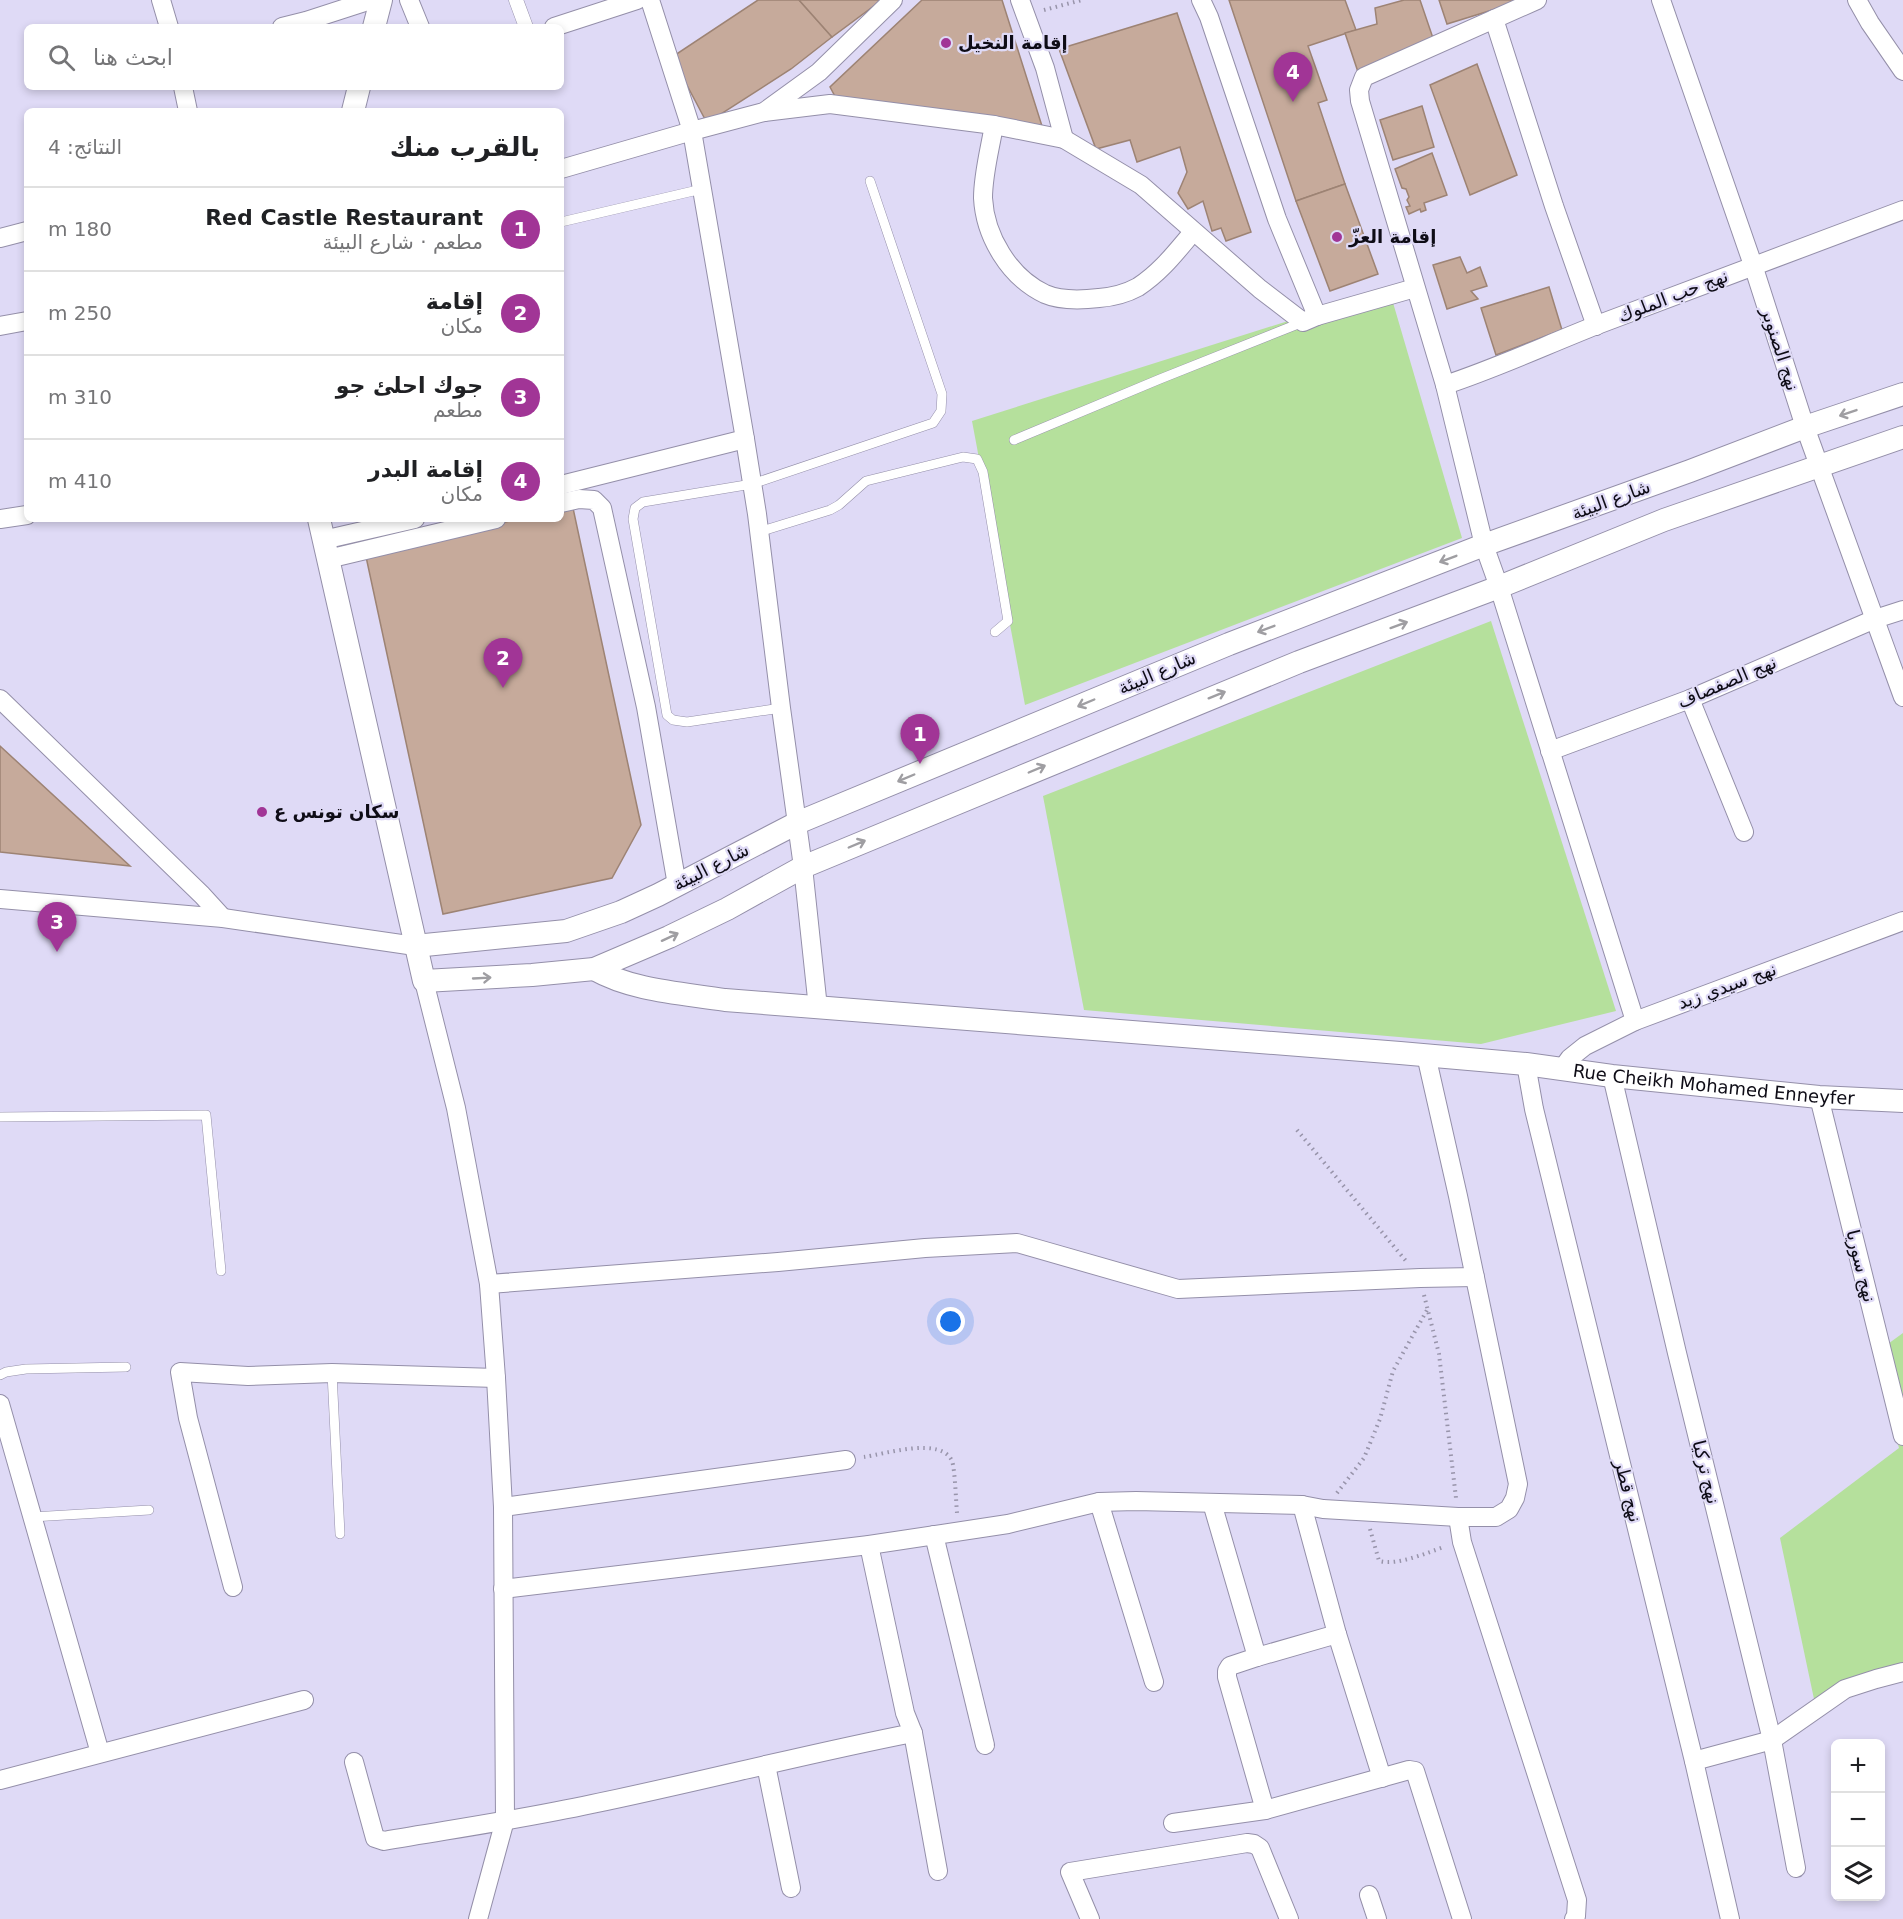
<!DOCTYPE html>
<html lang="ar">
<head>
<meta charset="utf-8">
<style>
	body { margin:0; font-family:"DejaVu Sans",Vazirmatn,sans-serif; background:#f6f6f6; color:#202124; direction:rtl }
	.controls { position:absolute; right:18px; bottom:18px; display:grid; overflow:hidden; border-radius:9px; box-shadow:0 3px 9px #0003 }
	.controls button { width:54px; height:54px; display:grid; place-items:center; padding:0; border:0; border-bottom:2px solid #e0e0e0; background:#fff; color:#202124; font:30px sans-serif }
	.you { position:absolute; left:951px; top:1322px; width:21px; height:21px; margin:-15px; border:4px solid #fff; border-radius:50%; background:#1a73e8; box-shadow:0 0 0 9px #1a73e833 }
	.badge { display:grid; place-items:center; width:39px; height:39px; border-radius:50%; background:#a13596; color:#fff; font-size:20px; font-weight:700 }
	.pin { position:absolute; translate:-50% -50px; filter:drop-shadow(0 2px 3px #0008) }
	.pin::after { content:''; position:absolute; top:32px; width:21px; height:18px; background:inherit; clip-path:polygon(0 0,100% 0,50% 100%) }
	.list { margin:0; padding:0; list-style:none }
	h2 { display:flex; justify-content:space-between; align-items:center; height:78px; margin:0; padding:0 24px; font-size:26px }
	h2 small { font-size:20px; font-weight:400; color:#757577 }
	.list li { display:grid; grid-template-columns:39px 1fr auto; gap:18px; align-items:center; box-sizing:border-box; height:84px; padding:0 24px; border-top:2px solid #e0e0e0 }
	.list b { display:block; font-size:22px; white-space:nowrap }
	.list p { margin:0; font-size:20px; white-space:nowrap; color:#757577 }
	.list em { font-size:20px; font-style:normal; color:#757577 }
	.icon { flex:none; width:33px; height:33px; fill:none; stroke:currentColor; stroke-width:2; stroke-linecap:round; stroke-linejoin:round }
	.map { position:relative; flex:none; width:1903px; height:1919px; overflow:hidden; direction:ltr }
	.search { position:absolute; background:#fff; box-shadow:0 3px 9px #0003; left:24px; top:24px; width:540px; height:66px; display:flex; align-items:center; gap:15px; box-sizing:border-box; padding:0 21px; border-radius:9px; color:#757577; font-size:22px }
	.panel { position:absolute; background:#fff; box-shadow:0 3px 9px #0003; left:24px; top:108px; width:540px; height:414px; border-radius:9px; direction:rtl }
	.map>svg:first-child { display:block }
	.green { fill:#b5e09c }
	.building { fill:#c6aa9b; stroke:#9d8374; stroke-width:1.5 }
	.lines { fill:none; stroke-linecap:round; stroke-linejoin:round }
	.service-casing { stroke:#948fa9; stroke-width:10 }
	.pedestrian-casing { stroke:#948fa9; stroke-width:15 }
	.minor-casing { stroke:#948fa9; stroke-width:20 }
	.tertiary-casing { stroke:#948fa9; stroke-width:24 }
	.path { stroke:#9894aa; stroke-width:4; stroke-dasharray:1.5 4.5; stroke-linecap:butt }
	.service { stroke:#fff; stroke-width:9 }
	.pedestrian { stroke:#fff; stroke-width:14 }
	.minor { stroke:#fff; stroke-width:18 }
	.tertiary { stroke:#fff; stroke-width:22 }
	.oneway { stroke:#9f9ea2 }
	.poi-dot { fill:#a13596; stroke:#dfdaf6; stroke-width:2 }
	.labels { text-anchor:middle; stroke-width:4.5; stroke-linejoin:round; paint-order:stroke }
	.poi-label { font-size:18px; font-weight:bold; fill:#0e0c16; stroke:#dfdaf6; text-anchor:start }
	.street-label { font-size:18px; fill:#0e0c16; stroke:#dfdaf6 }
</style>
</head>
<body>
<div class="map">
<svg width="1903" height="1919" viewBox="0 0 1903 1919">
	<rect width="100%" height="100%" fill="#dfdaf6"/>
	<g class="green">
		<polygon points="1389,289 1462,538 1025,705 972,421"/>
		<polygon points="1491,621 1616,1011 1481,1044 1084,1010 1043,796"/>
		<polygon points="1903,1333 1903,1663 1852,1677 1814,1699 1780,1538 1899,1448 1874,1354"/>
	</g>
	<g class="building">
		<polygon points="758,0 799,0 832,37 791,69 707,123 672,57"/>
		<polygon points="799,0 882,0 832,37"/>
		<polygon points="922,0 1002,0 1042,126 837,100 830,87"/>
		<polygon points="1229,0 1345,0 1356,30 1308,46 1327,100 1318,103 1345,184 1296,201"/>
		<polygon points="1404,0 1420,0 1435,44 1358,72 1345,33 1377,24 1375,8"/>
		<polygon points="1439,0 1514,0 1515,3 1447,24"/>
		<polygon points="1177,13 1251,232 1226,241 1221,228 1212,231 1203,201 1188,209 1178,193 1187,172 1180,147 1137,162 1130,140 1096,149 1059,49"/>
		<polygon points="1477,64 1517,175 1470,195 1430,85"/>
		<polygon points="1422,106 1434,147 1393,160 1380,120"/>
		<polygon points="1432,153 1447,195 1424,203 1426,210 1421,212 1420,209 1409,214 1406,207 1410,206 1407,200 1409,197 1406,189 1402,188 1395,169"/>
		<polygon points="1345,184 1378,274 1330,291 1296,201"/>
		<polygon points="1460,257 1467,273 1480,267 1487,286 1471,291 1478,299 1447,309 1433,265"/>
		<polygon points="1549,287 1562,330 1496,355 1481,308"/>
		<polygon points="573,508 641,825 612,878 443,914 365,552 519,519 561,519 561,510"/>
		<polygon points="0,746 130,866 0,852"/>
	</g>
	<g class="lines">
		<g class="service-casing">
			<g id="service">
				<polyline points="561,222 702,189"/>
				<polyline points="1014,440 1160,379 1303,322"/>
				<polyline points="759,532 830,510 839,505 866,481 963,457 977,459 983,472 1008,621 995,632"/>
				<polyline points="781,708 687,722 673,720 667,715 633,519 635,508 643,502 752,484 933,423 941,411 942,394 870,181"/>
				<polyline points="0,1117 206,1115 221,1271"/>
				<polyline points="332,1373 340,1534"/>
				<polyline points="0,1375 6,1372 26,1369 126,1367"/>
				<polyline points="32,1517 149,1510"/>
			</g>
		</g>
		<g class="pedestrian-casing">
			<polyline id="pedestrian" points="516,0 526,27"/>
		</g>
		<g class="minor-casing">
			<g id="minor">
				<polyline points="161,0 169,27"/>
				<polyline points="409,0 420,27"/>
				<polyline points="650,0 692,131 745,439 757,514 781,708 803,867 818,1008"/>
				<polyline points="1020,0 1045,68 1064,139"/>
				<polyline points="1201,0 1209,17 1277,219 1317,316 1415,288"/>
				<polyline points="1537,0 1364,77 1359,90 1360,101 1445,385 1484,545 1499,587 1635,1021"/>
				<polyline points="1661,0 1753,265 1805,427 1903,697"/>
				<polyline points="1857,0 1870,23 1903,71"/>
				<polyline points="1494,19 1554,206 1596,326"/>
				<polyline points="282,27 306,21 371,0"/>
				<polyline points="554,27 637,0"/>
				<polyline points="183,87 188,111"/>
				<polyline points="764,112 830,104 994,125 1064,139 1141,185 1260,289 1303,322 1317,316"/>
				<path d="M994 125C990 149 983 174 983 198 985 236 1009 277 1045 294 1061 301 1082 300 1099 298 1112 297 1127 293 1138 287 1161 272 1176 252 1193 232"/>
				<polyline points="561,169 692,131 764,112 819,72 893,0"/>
				<polyline points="0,238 27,231"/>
				<polyline points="0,326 27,321"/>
				<path d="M1445 385C1497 368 1546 345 1597 325 1699 286 1801 248 1903 210"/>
				<polyline points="561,485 745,439"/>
				<polyline points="561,503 579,499 594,500 602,508 646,707 677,885"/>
				<polyline points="0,519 27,515"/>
				<polyline points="323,540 415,519"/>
				<polyline points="328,559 496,519"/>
				<polyline points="0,699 202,895 223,918"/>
				<polyline points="1690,699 1744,832"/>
				<polyline points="1550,751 1690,699 1875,619 1903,610"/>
				<polyline points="0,899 223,918 415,946"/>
				<polyline points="424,981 456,1108 489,1284 496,1378 503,1507 505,1820 478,1919"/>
				<polyline points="1526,1064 1534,1109 1694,1761 1730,1919"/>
				<polyline points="1562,1069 1570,1058 1585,1046 1635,1021 1903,921"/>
				<polyline points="1612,1076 1677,1353 1772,1740 1796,1868"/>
				<polyline points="1819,1097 1903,1436"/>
				<polyline points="489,1284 778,1262 925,1248 1017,1243 1178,1289 1420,1278 1475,1277"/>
				<polyline points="0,1404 100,1753"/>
				<polyline points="1099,1502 1154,1682"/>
				<polyline points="1212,1503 1257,1657"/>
				<polyline points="1302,1505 1337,1634 1382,1778"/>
				<polyline points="503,1507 846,1460"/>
				<polyline points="1458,1517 1462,1542 1577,1900 1576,1916 1574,1919"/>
				<polyline points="934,1535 985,1745"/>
				<polyline points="233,1587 188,1418 180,1372 248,1376 332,1373 496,1378"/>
				<polyline points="503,1589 869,1545 1008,1524 1099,1502 1136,1501 1302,1505 1323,1509 1458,1517 1496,1517 1509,1509 1515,1498 1518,1484 1458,1196 1426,1055"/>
				<polyline points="1337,1634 1257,1657 1230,1666 1227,1671 1227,1677 1265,1810 1409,1770 1415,1771 1462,1919"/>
				<polyline points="913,1733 938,1871"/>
				<polyline points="1694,1761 1772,1740 1845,1689 1876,1679 1903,1672"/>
				<path d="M354 1762 375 1838 384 1841C453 1829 523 1819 592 1804 699 1782 805 1754 913 1733L905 1713 869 1545"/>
				<polyline points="766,1765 791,1888"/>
				<polyline points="0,1780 304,1700"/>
				<polyline points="1173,1823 1265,1810"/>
				<polyline points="1369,1895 1377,1919"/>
				<polyline points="1090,1919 1070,1872 1247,1843 1254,1844 1260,1848 1289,1919"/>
			</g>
		</g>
		<g class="tertiary-casing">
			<g id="tertiary">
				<polyline points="374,27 381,0"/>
				<polyline points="353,111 359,87"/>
				<polyline points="319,519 424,981 532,975 594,969 669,937 727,909 803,867 1299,662 1499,587 1664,520 1903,437"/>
				<polyline points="415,946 566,931 621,912 658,895 797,823 1229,644 1484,545 1690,471 1805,427 1903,394"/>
				<path id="s1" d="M594 969C633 991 681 993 725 1000L1400 1053 1526 1064 1612 1076 1819 1097 1903 1101"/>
			</g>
		</g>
		<g class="path">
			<polyline points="1044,10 1082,0"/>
			<polyline points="1297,1130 1406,1261"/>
			<polyline points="1424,1295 1439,1354 1456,1498"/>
			<path d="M864 1457C885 1454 941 1436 952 1461 955 1469 956 1502 957 1513"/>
			<polyline points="1337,1493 1364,1458 1380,1419 1393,1371 1427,1310"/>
			<path d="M1370 1529 1379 1561C1397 1566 1426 1553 1444 1547"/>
		</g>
		<use href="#service" class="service"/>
		<use href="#pedestrian" class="pedestrian"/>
		<use href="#minor" class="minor"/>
		<use href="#tertiary" class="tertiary"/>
	</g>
	<defs><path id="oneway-shaft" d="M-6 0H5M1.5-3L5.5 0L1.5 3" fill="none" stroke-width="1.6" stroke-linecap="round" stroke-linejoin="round" transform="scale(1.5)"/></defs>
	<g class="oneway">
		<use href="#oneway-shaft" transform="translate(1848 413) rotate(161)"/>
		<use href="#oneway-shaft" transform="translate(1448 559) rotate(159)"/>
		<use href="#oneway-shaft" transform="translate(1399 625) rotate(-20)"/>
		<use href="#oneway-shaft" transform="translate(1266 629) rotate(159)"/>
		<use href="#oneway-shaft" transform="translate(1217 695) rotate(-22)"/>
		<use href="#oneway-shaft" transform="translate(1086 703) rotate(157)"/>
		<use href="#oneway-shaft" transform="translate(1037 769) rotate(-23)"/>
		<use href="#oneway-shaft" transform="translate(906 778) rotate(157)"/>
		<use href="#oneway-shaft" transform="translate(857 844) rotate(-23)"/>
		<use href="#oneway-shaft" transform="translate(670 937) rotate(-25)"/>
		<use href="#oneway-shaft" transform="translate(482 978) rotate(-3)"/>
	</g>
	<g class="poi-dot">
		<circle cx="946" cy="43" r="6"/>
		<circle cx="1337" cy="237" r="6"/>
		<circle cx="262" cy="812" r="6"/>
	</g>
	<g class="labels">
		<g class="poi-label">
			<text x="958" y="49">إقامة النخيل</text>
			<text x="1349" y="243">إقامة العزّ</text>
			<text x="274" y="818">سكان تونس ع</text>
		</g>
		<g class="street-label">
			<text transform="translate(1673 296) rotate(-21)" y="6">نهج حب الملوك</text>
			<text transform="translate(1780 349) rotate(72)" y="6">نهج الصنوبر</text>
			<text transform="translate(1611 500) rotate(-20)" y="6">شارع البيئة</text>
			<text transform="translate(1157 673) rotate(-23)" y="6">شارع البيئة</text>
			<text transform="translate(1727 682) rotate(-23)" y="6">نهج الصفصاف</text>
			<text transform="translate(711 867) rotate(-27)" y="6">شارع البيئة</text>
			<text transform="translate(1727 986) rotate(-20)" y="6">نهج سيدي زيد</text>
			<text dy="6" stroke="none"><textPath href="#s1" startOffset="1128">Rue Cheikh Mohamed Enneyfer</textPath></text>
			<text transform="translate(1861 1266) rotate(76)" y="6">نهج سوريا</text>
			<text transform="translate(1706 1472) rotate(76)" y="6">نهج تركيا</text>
			<text transform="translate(1628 1491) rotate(76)" y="6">نهج قطر</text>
		</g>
	</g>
</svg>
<div class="controls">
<button>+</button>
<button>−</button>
<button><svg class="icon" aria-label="layers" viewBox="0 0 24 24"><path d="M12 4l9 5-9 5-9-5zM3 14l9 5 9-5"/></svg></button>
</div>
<div class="you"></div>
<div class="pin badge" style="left:920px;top:764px">1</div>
<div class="pin badge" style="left:503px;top:688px">2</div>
<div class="pin badge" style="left:57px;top:952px">3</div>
<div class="pin badge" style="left:1293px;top:102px">4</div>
<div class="search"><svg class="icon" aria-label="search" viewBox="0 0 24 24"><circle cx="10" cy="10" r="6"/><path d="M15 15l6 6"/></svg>ابحث هنا</div>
<section class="panel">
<h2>بالقرب منك<small>النتائج: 4</small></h2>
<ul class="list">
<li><span class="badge">1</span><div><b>Red Castle Restaurant</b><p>مطعم · شارع البيئة</p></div><em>180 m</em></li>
<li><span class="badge">2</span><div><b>إقامة</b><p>مكان</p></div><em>250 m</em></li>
<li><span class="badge">3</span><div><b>جوك احلئ جو</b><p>مطعم</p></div><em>310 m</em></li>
<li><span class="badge">4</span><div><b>إقامة البدر</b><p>مكان</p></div><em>410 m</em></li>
</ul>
</section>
</div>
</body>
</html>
